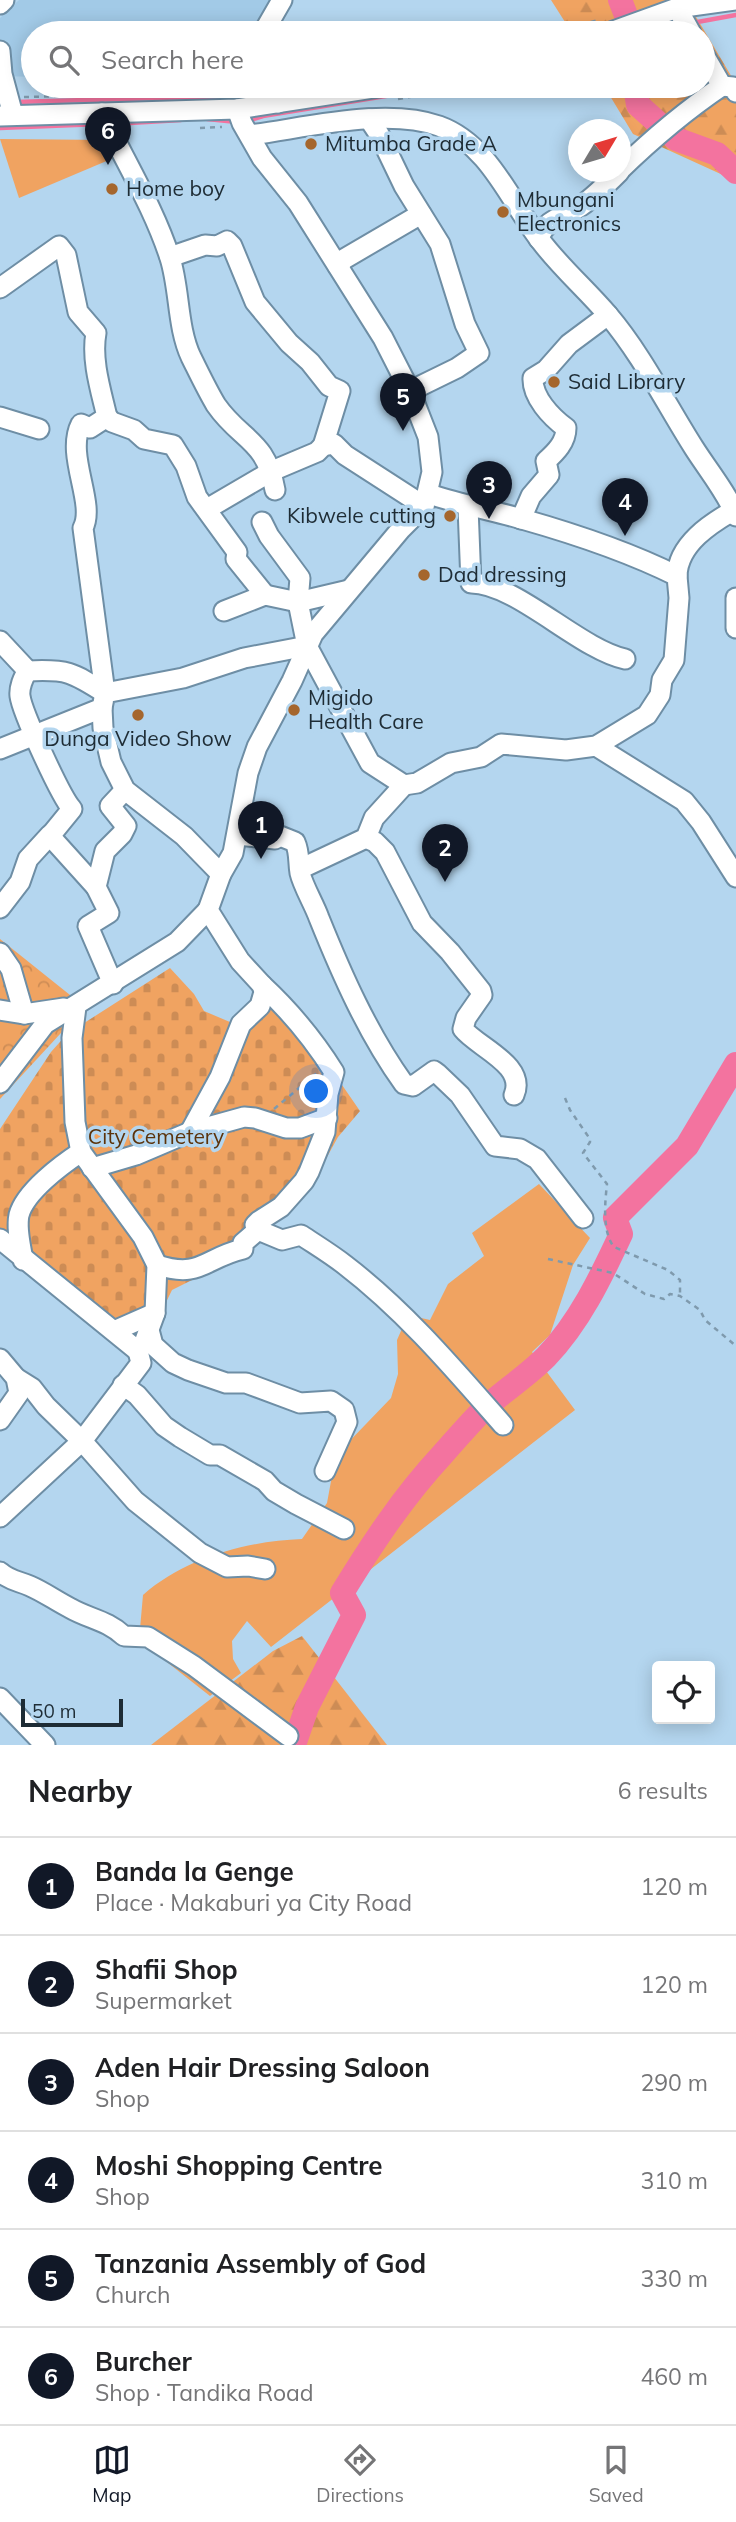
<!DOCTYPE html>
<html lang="en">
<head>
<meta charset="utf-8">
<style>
	body { margin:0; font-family:Mulish,sans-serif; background:#f6f6f6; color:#202124 }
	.controls { position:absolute; right:21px; bottom:21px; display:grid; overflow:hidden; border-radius:7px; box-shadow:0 4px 18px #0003 }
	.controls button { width:63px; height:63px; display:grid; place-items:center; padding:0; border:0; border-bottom:2px solid #e0e0e0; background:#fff; color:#202124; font:35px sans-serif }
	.compass { position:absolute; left:568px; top:119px; width:63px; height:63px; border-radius:50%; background:#fff; box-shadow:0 4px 18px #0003; rotate:52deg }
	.scale { position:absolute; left:21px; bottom:18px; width:102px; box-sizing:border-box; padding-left:7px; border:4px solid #1e2c35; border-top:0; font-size:19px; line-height:24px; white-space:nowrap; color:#1e2c35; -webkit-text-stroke:5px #b4d6ef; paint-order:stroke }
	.you { position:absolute; left:317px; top:1092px; width:24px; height:24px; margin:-18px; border:5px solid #fff; border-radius:50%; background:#1a73e8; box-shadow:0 0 0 10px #1a73e833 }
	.badge { display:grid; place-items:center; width:46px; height:46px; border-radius:50%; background:#111827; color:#fff; font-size:23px; font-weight:700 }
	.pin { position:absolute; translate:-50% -58px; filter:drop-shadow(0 2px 4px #0008) }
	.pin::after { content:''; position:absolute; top:37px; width:24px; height:21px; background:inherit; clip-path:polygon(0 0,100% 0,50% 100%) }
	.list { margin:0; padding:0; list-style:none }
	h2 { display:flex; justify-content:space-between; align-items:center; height:91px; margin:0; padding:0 28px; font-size:30px }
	h2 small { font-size:23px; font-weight:400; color:#757577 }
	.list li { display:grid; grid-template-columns:46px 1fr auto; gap:21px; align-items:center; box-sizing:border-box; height:98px; padding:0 28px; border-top:2px solid #e0e0e0 }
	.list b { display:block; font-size:26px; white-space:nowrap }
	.list p { margin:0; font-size:23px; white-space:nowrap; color:#757577 }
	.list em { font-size:23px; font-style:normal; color:#757577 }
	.icon { flex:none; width:38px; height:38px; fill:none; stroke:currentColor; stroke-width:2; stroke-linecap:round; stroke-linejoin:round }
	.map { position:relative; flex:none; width:736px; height:1745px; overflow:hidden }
	.search { position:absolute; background:#fff; box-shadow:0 4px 18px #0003; left:21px; right:21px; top:21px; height:77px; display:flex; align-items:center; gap:18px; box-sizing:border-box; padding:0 24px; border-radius:38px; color:#757577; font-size:26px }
	.sheet { height:679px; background:#fff }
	nav { display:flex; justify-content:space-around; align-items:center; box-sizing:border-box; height:98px; border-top:2px solid #e0e0e0; background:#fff; font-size:19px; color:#757577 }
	nav a { display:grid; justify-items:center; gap:4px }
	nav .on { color:#111827 }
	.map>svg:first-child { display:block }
	.built { fill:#a2cae7 }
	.grass { fill:#f0a361 }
	.forest { fill:url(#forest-firs) }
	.cemetery { fill:url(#cemetery-stones) }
	.park { fill:url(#park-crowns) }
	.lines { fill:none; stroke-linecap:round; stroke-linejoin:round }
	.stream { stroke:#f3739f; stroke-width:4.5 }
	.river { stroke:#f3739f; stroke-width:24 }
	.minor-casing { stroke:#6e8ea5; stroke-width:23 }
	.path { stroke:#7f9aad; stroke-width:2.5; stroke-dasharray:5 5; stroke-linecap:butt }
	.minor { stroke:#fff; stroke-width:19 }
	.poi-dot { fill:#a5662d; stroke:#b4d6ef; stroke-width:2.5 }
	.labels { text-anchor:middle; stroke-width:7; stroke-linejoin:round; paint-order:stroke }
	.poi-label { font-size:21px; fill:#1e2c35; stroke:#b4d6ef; text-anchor:start }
	.park-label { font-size:21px; fill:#5b330b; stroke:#b4d6ef }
</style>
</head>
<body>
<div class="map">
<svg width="736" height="1745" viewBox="0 0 736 1745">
	<defs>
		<pattern id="forest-firs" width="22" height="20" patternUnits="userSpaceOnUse" patternTransform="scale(1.75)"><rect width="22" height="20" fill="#f0a361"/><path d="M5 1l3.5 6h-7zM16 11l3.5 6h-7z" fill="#cd8c55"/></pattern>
		<pattern id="cemetery-stones" width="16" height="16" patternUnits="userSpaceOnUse" patternTransform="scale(1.75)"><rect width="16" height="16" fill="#f0a361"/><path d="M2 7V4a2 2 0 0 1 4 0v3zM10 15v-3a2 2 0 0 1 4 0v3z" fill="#cd8c55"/></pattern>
		<pattern id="park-crowns" width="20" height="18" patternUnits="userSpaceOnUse" patternTransform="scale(1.75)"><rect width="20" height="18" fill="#f0a361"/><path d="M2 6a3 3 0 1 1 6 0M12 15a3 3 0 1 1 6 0" fill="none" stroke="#cd8c55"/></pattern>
	</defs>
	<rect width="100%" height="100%" fill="#b4d6ef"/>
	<polygon class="built" points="19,0 283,0 261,33 33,33 33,77 5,76 0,41 0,18"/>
	<g class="grass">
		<polygon points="0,139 108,140 116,157 19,198"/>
		<path d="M539 1184 590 1238 573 1265 550 1335 532 1352 575 1410 271 1647 247 1621 232 1641 233 1659 241 1673 210 1696 139 1640 143 1595C185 1558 247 1541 302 1539L327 1503 334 1465 340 1451 391 1398 398 1374 397 1340 408 1315 430 1320 448 1284 484 1256 472 1233Z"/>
	</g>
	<g class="forest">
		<polygon points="551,0 686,0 736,84 736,181 633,134 604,86 703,86 703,33 572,33"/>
		<polygon points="302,1636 387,1745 151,1745 273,1651"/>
	</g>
	<polygon class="cemetery" points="170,968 194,994 204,1011 244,1028 276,1005 322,1056 360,1111 338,1137 322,1166 306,1185 198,1277 172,1290 139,1358 0,1245 0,1129 51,1052 67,1034"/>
	<polygon class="park" points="0,939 85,1007 0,1099"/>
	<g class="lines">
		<g class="stream">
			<polyline points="692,23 736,15"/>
			<polyline points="565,33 589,27 607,25"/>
			<polyline points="643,33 680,25"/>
			<polyline points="15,102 229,96"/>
			<polyline points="207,119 237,122"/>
			<polyline points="248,121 263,116 447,86"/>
			<polyline points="113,124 181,120"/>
			<polyline points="0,128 100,124"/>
		</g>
		<g class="river">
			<polyline points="620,0 629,23"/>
			<polyline points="635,86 638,105 676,139 717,154 736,172"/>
			<path d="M294 1745 307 1707 354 1615 342 1593C372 1544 403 1497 442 1455 456 1439 470 1423 485 1408 505 1390 527 1376 546 1357 579 1323 601 1277 621 1234L615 1218 687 1146 736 1064"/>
		</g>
		<g class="minor-casing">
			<g id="minor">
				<polyline points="0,4 4,0"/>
				<polyline points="677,8 691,33"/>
				<polyline points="263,33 282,0"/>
				<polyline points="608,33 677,8 736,0"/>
				<polyline points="0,51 2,74 13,115"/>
				<polyline points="703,53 722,86 733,87 736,92"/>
				<polyline points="274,86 278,103"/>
				<path d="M102 113C125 162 153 206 170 258 180 290 177 327 191 357 199 373 207 390 216 405 241 441 266 439 275 490"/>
				<polyline points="0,116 237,109 386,86"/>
				<polyline points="369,119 379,134 404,186 440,244 465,324 479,353 457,368 410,391"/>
				<path d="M250 135C305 128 386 107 439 126 489 144 510 201 540 240 560 267 586 289 608 315 642 355 666 404 694 448 708 470 727 493 736 516"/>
				<path d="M620 170C652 139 685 111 722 86"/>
				<path d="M539 239C544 219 566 216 581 206 595 196 608 183 619 172"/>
				<polyline points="170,257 205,245 217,246 227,241 232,246 255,302 289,343 310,362 329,386 340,391 323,446"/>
				<polyline points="338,266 344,259 421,214"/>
				<path d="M0 288 59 246 66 255 78 312 96 333C91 360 101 391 107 417L90 428 81 424C65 455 96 503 83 528L105 693"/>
				<polyline points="0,417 39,429"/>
				<polyline points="107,417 112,422 134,430 144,439 173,445 186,466 197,497 237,552 236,559 265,595"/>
				<path d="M468 507 471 583C516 583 579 649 625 659"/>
				<polyline points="207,509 272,471 317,452 323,446 334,444 345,455 424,506"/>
				<path d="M521 519 531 496 549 475 546 461C556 452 566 442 566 428 551 417 532 397 533 378L546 370 569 344 608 315"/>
				<path d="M262 522 269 536 300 578 298 602 307 646 350 726 370 763 404 785 417 783 451 763 481 757 501 744 566 750 596 746 647 715 660 695 662 680 674 660 679 598 677 576C627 551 575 534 522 519 490 510 459 504 429 494"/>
				<path d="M677 576C678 544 711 523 736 509"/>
				<polyline points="736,598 736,628"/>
				<polyline points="224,611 265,595 298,602 349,590"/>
				<path d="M0 641 28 671C67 669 72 672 105 693"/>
				<path d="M28 671C23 677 19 688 20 696 22 712 61 797 72 809L50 836 96 887"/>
				<polyline points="102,708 103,728 111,762 125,790 184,836 221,874"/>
				<polyline points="596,746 684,801 701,822 736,877"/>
				<polyline points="0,749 102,708 105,693 183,678 244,658 307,646"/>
				<path d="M238 835 275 839 280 836 295 842C300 853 298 862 300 873 303 886 314 904 319 918 342 975 368 1034 404 1084L413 1086 434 1071 438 1074 460 1095 495 1146 520 1149 537 1159 583 1218"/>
				<path d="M366 838 375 842 385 852 422 923 450 952 481 991 482 995 466 1018 463 1029C477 1047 527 1065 514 1095"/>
				<polyline points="300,869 366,838 374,818 404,785"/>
				<polyline points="0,908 20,882 28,859 50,835"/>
				<polyline points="0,953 11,969 24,1014"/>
				<polyline points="113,984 88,926 109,913 96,887 105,851 122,834 126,826 110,806 125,790"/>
				<polyline points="0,1010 24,1014 64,1008"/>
				<polyline points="0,1083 45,1024 177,942 208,910"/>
				<polyline points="190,1132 220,1077 241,1024 260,1006 264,992 262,985 240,961 208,910 221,874 233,853 248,773 257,747 292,681 313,634 401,529 424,506 432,472 428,437 410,391 383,338 298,203 262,158 242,123 237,109"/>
				<polyline points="92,1168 136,1155 190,1132 244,1117 255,1118 286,1128 300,1128 327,1118"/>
				<path d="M258 1230 282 1240 301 1235C316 1245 331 1254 345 1265 405 1311 454 1369 503 1425"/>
				<path d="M258 1230 255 1225 259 1221 281 1207 304 1181 309 1172 325 1132 328 1094 334 1072C314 1040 290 1011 262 985"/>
				<polyline points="0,1239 138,1351"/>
				<path d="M23 1260C21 1247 16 1229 19 1215 25 1192 61 1165 81 1152"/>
				<path d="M157 1265C201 1279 204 1258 243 1249V1243L258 1230"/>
				<polyline points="149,1330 153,1345 173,1363 188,1370 226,1383 246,1383 300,1403 331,1401 344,1410 347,1422 325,1471"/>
				<polyline points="114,1331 155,1313"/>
				<polyline points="0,1359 16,1378 19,1393 0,1420"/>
				<polyline points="16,1378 32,1388 46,1406 82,1441 135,1501 200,1553 227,1567 248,1566 265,1569"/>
				<polyline points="123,1385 137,1395 164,1426 180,1437 210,1455 220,1455 265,1481 274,1491 296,1504 344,1529"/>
				<polyline points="0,1517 82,1441 141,1363 138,1351 144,1343 155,1313 157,1265 143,1237 81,1152 75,1122 72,1038 76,1007"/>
				<path d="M0 1572C10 1581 19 1581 30 1586 44 1592 56 1601 70 1608 89 1619 107 1620 124 1636L148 1637 194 1666 288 1736"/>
				<polyline points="0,1698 45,1745"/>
			</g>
		</g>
		<g class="path">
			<polyline points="542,33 599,20"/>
			<polyline points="119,95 252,89"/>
			<polyline points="24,97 67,96"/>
			<polyline points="398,99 474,86"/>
			<polyline points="200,128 222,127"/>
			<path d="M565 1098 570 1110 590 1139V1142L583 1153 607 1184C605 1202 602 1232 614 1247L668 1270 680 1280V1296"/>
			<polyline points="274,1109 317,1073"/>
			<polyline points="548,1259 613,1273 645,1294 664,1299 670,1294 680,1296 700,1310 705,1320 736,1346"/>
		</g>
		<use href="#minor" class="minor"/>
	</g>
	<g class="poi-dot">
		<circle cx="311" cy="144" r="7"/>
		<circle cx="112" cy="189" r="7"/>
		<circle cx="503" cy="212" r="7"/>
		<circle cx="554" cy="382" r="7"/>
		<circle cx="450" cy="516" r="7"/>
		<circle cx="424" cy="575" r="7"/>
		<circle cx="294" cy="710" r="7"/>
		<circle cx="138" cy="715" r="7"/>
	</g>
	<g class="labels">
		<g class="poi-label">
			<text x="325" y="151">Mitumba Grade A</text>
			<text x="126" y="196">Home boy</text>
			<text x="517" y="207">Mbungani<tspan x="517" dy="24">Electronics</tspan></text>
			<text x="568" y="389">Said Library</text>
			<text x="436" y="523" text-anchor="end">Kibwele cutting</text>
			<text x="438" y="582">Dad dressing</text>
			<text x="308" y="705">Migido<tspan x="308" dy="24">Health Care</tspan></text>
			<text x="138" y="746" text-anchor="middle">Dunga Video Show</text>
		</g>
		<g class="park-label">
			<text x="156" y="1144">City Cemetery</text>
		</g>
	</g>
</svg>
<div class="controls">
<button><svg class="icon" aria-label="locate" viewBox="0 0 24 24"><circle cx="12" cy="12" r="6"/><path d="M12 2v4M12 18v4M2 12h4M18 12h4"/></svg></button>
</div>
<svg class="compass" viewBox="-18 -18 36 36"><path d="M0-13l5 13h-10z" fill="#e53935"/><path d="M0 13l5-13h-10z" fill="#757577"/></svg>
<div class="scale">50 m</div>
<div class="you"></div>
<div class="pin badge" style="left:261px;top:859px">1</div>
<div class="pin badge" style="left:445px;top:882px">2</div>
<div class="pin badge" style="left:489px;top:519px">3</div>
<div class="pin badge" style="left:625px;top:536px">4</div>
<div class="pin badge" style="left:403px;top:431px">5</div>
<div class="pin badge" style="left:108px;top:165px">6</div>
<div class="search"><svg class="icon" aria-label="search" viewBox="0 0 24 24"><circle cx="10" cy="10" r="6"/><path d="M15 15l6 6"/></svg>Search here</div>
</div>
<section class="sheet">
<h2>Nearby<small>6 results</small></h2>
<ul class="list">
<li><span class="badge">1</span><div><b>Banda la Genge</b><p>Place · Makaburi ya City Road</p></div><em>120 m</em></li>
<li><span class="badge">2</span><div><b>Shafii Shop</b><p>Supermarket</p></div><em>120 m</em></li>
<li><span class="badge">3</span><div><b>Aden Hair Dressing Saloon</b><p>Shop</p></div><em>290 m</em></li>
<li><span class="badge">4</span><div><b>Moshi Shopping Centre</b><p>Shop</p></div><em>310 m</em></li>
<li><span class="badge">5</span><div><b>Tanzania Assembly of God</b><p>Church</p></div><em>330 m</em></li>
<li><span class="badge">6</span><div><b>Burcher</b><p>Shop · Tandika Road</p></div><em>460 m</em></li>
</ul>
</section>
<nav>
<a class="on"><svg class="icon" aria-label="map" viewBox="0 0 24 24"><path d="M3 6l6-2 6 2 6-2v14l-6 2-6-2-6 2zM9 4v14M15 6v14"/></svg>Map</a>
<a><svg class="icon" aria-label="directions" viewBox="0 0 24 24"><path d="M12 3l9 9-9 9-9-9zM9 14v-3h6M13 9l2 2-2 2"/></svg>Directions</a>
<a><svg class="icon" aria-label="saved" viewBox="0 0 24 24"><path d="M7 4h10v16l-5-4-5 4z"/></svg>Saved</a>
</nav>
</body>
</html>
